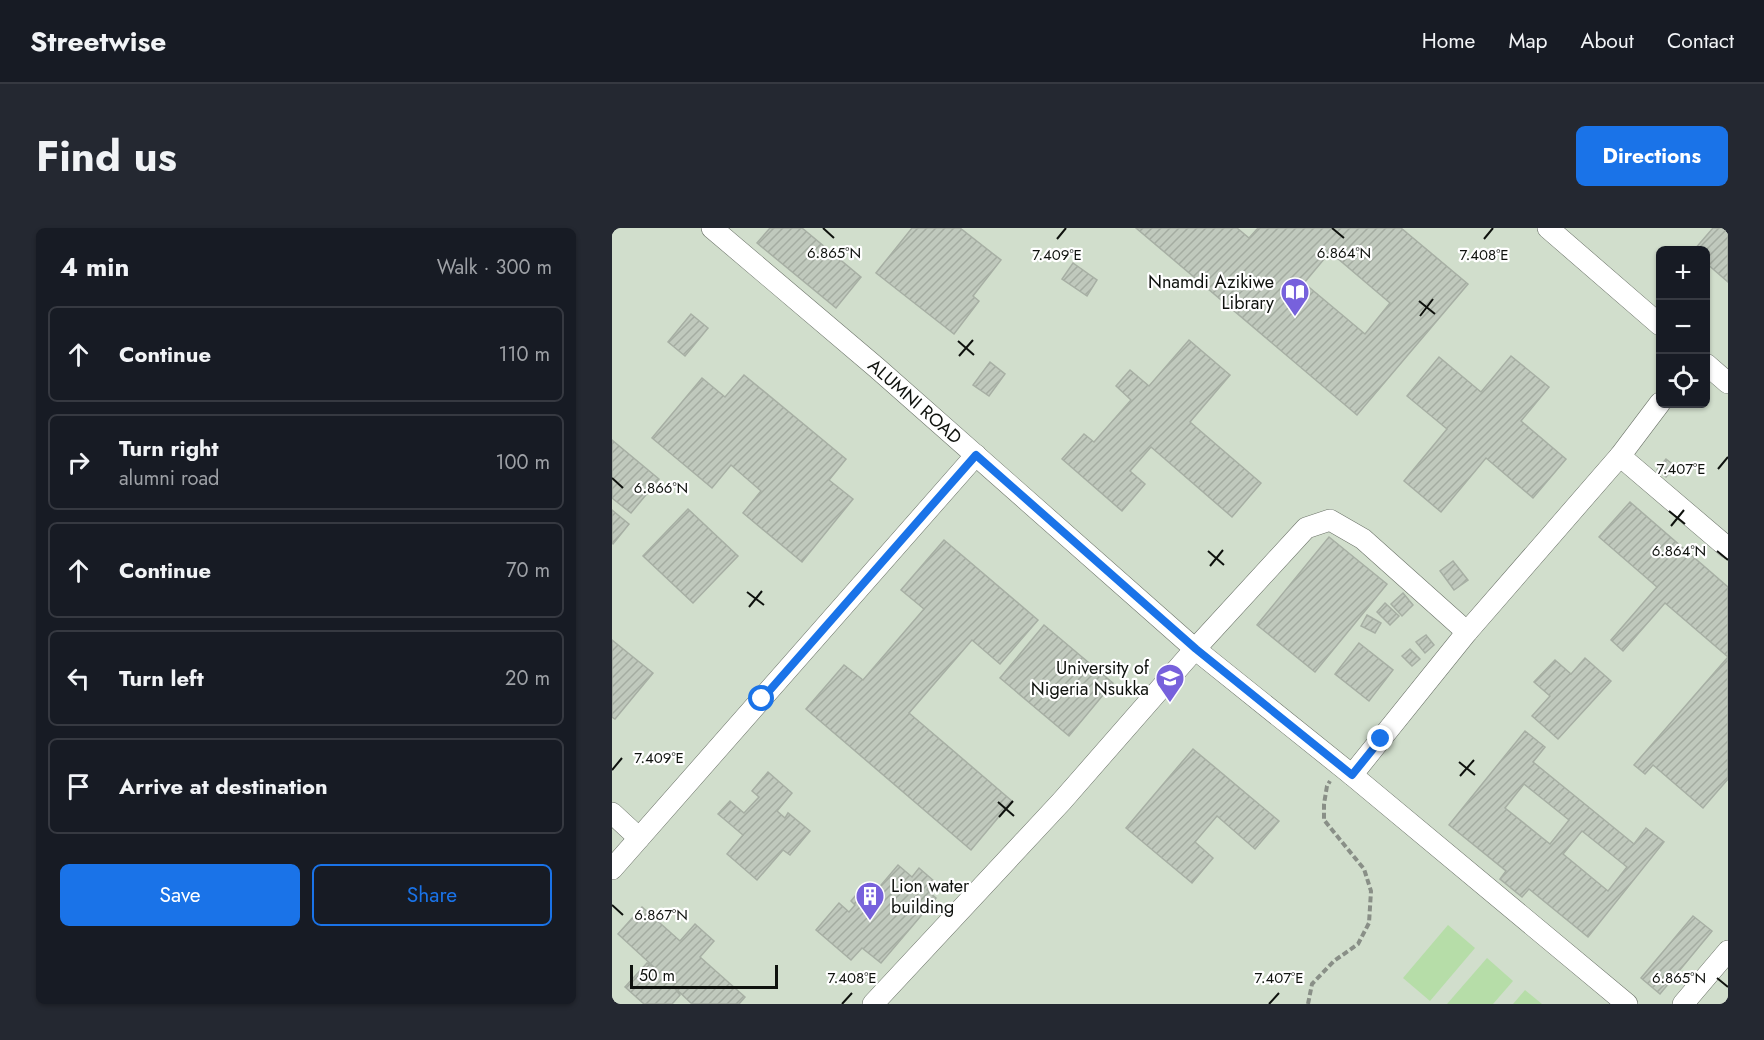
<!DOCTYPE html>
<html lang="en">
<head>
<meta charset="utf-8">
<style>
	body { margin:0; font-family:Jost,sans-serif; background:#242831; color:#f1f3f6 }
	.controls { position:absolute; right:18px; top:18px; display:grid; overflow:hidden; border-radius:9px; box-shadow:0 2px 4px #0004 }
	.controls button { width:54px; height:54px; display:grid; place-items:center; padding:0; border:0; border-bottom:2px solid #363941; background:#171b24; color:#f1f3f6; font:30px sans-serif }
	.scale { position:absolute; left:18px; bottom:15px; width:148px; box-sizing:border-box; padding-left:6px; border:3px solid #0f120e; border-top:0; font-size:16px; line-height:21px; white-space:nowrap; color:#0f120e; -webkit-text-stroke:4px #fff; paint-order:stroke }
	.stop { position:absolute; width:18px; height:18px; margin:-14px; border:4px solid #1a73e8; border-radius:50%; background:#fff }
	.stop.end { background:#1a73e8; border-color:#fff; box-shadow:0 2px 6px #0008 }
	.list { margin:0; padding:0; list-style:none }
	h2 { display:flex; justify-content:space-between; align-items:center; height:78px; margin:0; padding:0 24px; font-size:26px }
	h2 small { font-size:20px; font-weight:400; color:#9ea1a6 }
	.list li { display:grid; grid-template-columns:39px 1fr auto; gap:18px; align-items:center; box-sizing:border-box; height:96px; margin:0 12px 12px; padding:0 12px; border:2px solid #363941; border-radius:9px }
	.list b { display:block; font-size:22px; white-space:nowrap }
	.list p { margin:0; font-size:20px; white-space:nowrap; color:#9ea1a6 }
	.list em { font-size:20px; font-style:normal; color:#9ea1a6 }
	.actions { display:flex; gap:12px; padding:18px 24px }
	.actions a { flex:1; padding:14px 0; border:2px solid #1a73e8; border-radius:9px; text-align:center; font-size:21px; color:#1a73e8 }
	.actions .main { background:#1a73e8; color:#fff }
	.icon { flex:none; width:33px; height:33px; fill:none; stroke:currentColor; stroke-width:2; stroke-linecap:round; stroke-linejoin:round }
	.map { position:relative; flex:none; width:1116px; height:776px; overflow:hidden; border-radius:9px }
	header { display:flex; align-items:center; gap:36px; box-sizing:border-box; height:84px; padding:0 30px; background:#171b24; border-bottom:2px solid #363941 }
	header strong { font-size:28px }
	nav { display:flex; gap:33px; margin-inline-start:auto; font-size:21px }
	.intro { display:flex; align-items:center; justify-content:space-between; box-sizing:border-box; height:144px; padding:0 36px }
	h1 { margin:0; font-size:42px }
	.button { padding:15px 27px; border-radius:9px; background:#1a73e8; color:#fff; font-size:21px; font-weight:700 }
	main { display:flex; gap:36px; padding:0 36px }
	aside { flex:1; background:#171b24; border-radius:9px; box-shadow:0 2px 4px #0004 }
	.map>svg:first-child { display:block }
	.built { fill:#d1decc; fill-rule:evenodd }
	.park { fill:#b6dda8 }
	.building { fill:url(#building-hatch); stroke:#a7afa4; stroke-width:1.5; fill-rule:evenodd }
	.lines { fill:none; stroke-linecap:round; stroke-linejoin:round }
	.minor-casing { stroke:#6c7369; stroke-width:22 }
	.path { stroke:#898f87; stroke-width:4; stroke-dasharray:6 3; stroke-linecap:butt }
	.minor { stroke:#fff; stroke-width:21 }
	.route { stroke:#1a73e8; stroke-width:8 }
	.ticks { fill:none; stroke:#0f120e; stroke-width:2 }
	.labels { text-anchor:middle; stroke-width:4.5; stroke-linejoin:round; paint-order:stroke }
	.poi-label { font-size:18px; fill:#0f120e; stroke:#fff; text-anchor:end }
	.street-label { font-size:18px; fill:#0f120e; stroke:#fff }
	.ticks-label { font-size:15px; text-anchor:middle; fill:#0f120e; stroke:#fff; stroke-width:4.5; stroke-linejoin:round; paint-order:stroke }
</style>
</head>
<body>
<header>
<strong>Streetwise</strong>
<nav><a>Home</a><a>Map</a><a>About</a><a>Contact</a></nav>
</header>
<div class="intro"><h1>Find us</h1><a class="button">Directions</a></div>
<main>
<aside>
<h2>4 min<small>Walk · 300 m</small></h2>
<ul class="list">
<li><svg class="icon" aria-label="ahead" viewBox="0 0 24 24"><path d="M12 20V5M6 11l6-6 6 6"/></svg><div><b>Continue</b></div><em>110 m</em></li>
<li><svg class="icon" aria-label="right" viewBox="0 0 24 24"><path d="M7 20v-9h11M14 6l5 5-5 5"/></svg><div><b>Turn right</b><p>alumni road</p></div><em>100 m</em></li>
<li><svg class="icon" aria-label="ahead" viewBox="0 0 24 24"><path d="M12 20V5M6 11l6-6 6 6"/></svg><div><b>Continue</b></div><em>70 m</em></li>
<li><svg class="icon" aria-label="left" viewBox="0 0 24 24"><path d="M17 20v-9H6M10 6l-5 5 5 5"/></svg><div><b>Turn left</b></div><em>20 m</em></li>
<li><svg class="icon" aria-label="arrive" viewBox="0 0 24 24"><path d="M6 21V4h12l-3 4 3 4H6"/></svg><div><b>Arrive at destination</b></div></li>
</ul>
<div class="actions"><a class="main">Save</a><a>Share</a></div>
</aside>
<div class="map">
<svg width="1116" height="776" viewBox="0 0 1116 776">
	<defs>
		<pattern id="building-hatch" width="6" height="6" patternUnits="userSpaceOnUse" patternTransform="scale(1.5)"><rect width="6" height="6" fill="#c0c9bd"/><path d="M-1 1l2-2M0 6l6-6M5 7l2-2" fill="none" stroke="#a4aca1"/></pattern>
	</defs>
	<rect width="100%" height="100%" fill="#e0e8dd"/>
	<path class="built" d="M0 0H1116V776H0ZM1048 22H1094V176H1048Z"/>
	<g class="park">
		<polygon points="836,697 863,720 818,773 791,750"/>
		<polygon points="875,730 901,753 881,776 835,776"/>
		<polygon points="913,762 930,776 901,776"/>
	</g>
	<g class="building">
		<polygon points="158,0 190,0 249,49 224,80 145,15"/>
		<polygon points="300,0 348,0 389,32 361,68 367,73 342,106 264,45"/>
		<path d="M524 0H625L637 10 646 0H789L856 56 745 187ZM718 24 778 75 753 106 692 55Z"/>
		<polygon points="1101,0 1116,0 1116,54 1094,35 1094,22 1082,22"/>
		<polygon points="461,35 485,52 475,68 450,51"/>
		<polygon points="79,86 96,100 73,128 56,114"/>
		<polygon points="577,112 618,147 578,194 649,255 620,289 539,219 518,243 533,256 510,283 450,231 472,206 482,214 519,172 504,158 518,142 537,158"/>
		<polygon points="899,128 937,159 909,193 954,231 921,270 874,230 829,284 792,253 835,201 795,168 827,129 869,164"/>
		<polygon points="378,134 393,146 377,168 361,157"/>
		<polygon points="132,147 234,231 217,252 241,271 190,334 131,285 149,263 119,237 100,260 40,210 90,150 113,169"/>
		<polygon points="0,212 47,251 19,285 0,270"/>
		<polygon points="1054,231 1063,238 1054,249 1045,242"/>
		<polygon points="1018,274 1116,359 1116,551 1091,580 1041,537 1033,546 1022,537 1116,429 1053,375 1011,423 999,412 1045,359 987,309"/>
		<polygon points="76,281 126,328 81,375 31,328"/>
		<polygon points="0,282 17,296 1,316 0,315"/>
		<polygon points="717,309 775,356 703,444 645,397"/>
		<polygon points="332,312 426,392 388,436 360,412 297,485 400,573 359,622 194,481 232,437 251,452 312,381 289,362"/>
		<polygon points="841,333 856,352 842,362 828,343"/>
		<polygon points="791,365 801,377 790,388 779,376"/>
		<polygon points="773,375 787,388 778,397 765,384"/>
		<polygon points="755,387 769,395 763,405 749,398"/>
		<polygon points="432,397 501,455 457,508 388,450"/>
		<polygon points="814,407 822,417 813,425 804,414"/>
		<polygon points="0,412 41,445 3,491 0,489"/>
		<polygon points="747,415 781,442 757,473 723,446"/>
		<polygon points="798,421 808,431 800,438 790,428"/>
		<polygon points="973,430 999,453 946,511 920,488 938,468 922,454 943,432 959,446"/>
		<path d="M913 503 933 519 921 534 1022 616 1034 600 1052 614 976 709 917 661 910 669 888 651 894 643 837 597ZM912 556 957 592 938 616 893 580ZM970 603 1015 639 996 663 951 626Z"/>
		<polygon points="581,521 667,593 643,621 605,588 583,614 601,630 580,655 514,600"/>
		<polygon points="156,544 180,565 165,583 173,590 176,585 198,603 178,627 171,622 145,652 115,626 131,607 106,586 118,573 132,585 147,569 140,563"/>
		<polygon points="286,637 300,649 307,640 322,653 315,662 324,670 269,735 250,720 239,732 204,702 227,675 237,684 243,677 239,673 249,661 259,669"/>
		<polygon points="30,679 68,713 83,696 102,713 88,729 133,769 127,776 80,776 61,758 68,767 60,776 32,776 13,759 35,735 43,740 6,706"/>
		<polygon points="1081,688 1100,703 1048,766 1029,750"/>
	</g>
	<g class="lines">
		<g class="minor-casing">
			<g id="minor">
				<path id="s1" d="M100 0 265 140 583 421 740 547 1015 776"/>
				<polyline points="936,0 1048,97"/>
				<polyline points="1094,136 1116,155"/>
				<polyline points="1048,175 1008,228 1116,320"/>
				<polyline points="740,547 855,404 1008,228"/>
				<polyline points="0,585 27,610"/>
				<polyline points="0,641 364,227"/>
				<polyline points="261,776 450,573 583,421 694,300 718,292 751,311 855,404"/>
				<polyline points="1071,776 1116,723"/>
			</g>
		</g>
		<polyline class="path" points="696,776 700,756 722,733 746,716 757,695 759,663 752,641 712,592 712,576 715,558 718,553"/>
		<use href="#minor" class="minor"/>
	</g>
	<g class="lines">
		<polyline class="route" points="150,471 364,227 584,421 740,547 769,511"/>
	</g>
	<path class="ticks" d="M211 0 222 10M720 0 732 10M445 11 454 0M872 11 881 0M807 73 823 86M808 88 821 71M346 113 362 127M347 128 361 112M1106 241 1116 229M0 250 11 260M1057 283 1073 296M1059 298 1072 282M596 323 612 337M1105 323 1116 332M598 338 611 322M135 364 152 377M137 379 150 363M847 534 863 547M0 542 10 530M848 548 862 532M386 574 402 588M387 589 401 573M0 677 11 687M1105 750 1116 759M230 776 240 765M657 776 667 765"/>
	<defs>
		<g id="library-pin" transform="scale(1.5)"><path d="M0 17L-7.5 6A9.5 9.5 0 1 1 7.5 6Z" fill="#7761dc" stroke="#fff"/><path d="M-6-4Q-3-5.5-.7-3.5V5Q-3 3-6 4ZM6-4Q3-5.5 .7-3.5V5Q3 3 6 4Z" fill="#fff"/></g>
		<g id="university-pin" transform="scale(1.5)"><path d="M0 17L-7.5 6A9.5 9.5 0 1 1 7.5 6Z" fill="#7761dc" stroke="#fff"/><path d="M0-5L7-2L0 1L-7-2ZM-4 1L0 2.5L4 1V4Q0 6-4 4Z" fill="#fff"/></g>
		<g id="building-pin" transform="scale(1.5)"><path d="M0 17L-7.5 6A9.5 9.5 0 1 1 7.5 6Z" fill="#7761dc" stroke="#fff"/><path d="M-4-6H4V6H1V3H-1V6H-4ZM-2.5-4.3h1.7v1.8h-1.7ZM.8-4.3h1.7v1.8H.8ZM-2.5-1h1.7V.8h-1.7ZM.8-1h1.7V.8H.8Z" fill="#fff"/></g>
	</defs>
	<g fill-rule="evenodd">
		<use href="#library-pin" x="683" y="64"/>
		<use href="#university-pin" x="558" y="450"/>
		<use href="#building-pin" x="258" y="668"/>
	</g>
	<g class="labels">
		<g class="poi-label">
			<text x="662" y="60">Nnamdi Azikiwe<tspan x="662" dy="21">Library</tspan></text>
			<text x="537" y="446">University of<tspan x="537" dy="21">Nigeria Nsukka</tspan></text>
			<text x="279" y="664" text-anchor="start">Lion water<tspan x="279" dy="21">building</tspan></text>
		</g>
		<g class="street-label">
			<text dy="6" stroke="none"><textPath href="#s1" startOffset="267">ALUMNI ROAD</textPath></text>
		</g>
	</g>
	<g class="ticks-label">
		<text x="222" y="30">6.865°N</text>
		<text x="732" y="30">6.864°N</text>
		<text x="445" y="32">7.409°E</text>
		<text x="872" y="32">7.408°E</text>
		<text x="1069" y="246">7.407°E</text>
		<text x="49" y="265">6.866°N</text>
		<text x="1067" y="328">6.864°N</text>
		<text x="47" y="535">7.409°E</text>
		<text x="49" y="692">6.867°N</text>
		<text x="240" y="755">7.408°E</text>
		<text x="667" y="755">7.407°E</text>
		<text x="1067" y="755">6.865°N</text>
	</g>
</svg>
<div class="controls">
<button>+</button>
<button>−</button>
<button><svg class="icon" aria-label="locate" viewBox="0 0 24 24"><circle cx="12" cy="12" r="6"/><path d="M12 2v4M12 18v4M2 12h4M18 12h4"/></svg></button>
</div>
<div class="scale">50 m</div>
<div class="stop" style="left:150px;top:471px"></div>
<div class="stop end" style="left:769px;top:511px"></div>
</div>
</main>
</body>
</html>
